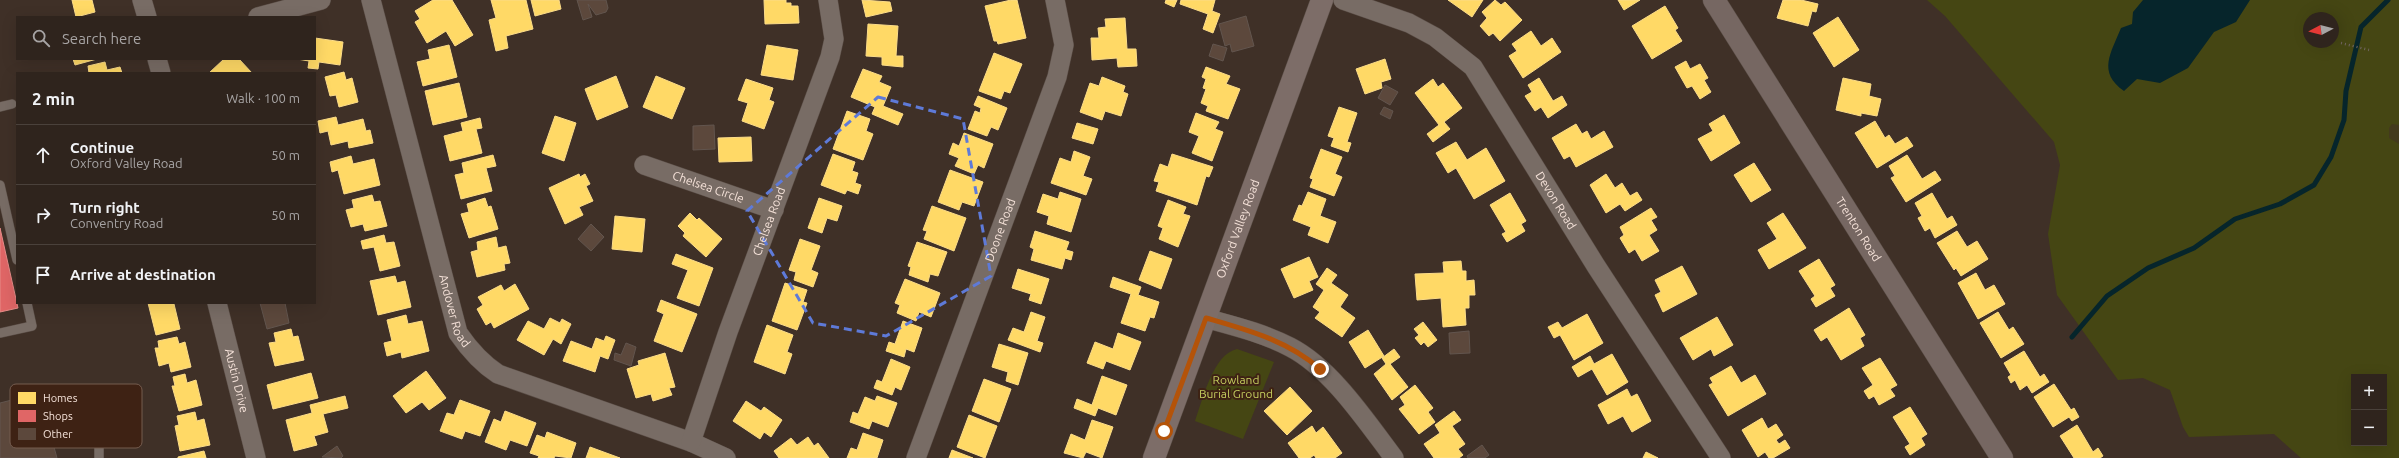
<!DOCTYPE html>
<html lang="en">
<head>
<meta charset="utf-8">
<style>
	body { margin:0; font-family:Ubuntu,sans-serif; background:#372c26; color:#f1f3f6 }
	.controls { position:absolute; right:12px; bottom:12px; display:grid; overflow:hidden; border-radius:0px; box-shadow:0 4px 16px #0002 }
	.controls button { width:36px; height:36px; display:grid; place-items:center; padding:0; border:0; border-bottom:1px solid #4a413b; background:#2f241d; color:#f1f3f6; font:20px sans-serif }
	.compass { position:absolute; left:2303px; top:12px; width:36px; height:36px; border-radius:50%; background:#2f241d; box-shadow:0 4px 16px #0002; rotate:263deg }
	.stop { position:absolute; width:12px; height:12px; margin:-9px; border:3px solid #b45309; border-radius:50%; background:#fff }
	.stop.end { background:#b45309; border-color:#fff; box-shadow:0 1px 4px #0008 }
	.list { margin:0; padding:0; list-style:none }
	h2 { display:flex; justify-content:space-between; align-items:center; height:52px; margin:0; padding:0 16px; font-size:17px }
	h2 small { font-size:13px; font-weight:400; color:#a7a4a4 }
	.list li { display:grid; grid-template-columns:26px 1fr auto; gap:12px; align-items:center; box-sizing:border-box; height:60px; padding:0 16px; border-top:1px solid #4a413b }
	.list b { display:block; font-size:15px; white-space:nowrap }
	.list p { margin:0; font-size:13px; white-space:nowrap; color:#a7a4a4 }
	.list em { font-size:13px; font-style:normal; color:#a7a4a4 }
	.icon { flex:none; width:22px; height:22px; fill:none; stroke:currentColor; stroke-width:2; stroke-linecap:round; stroke-linejoin:round }
	.map { position:relative; flex:none; width:2399px; height:458px; overflow:hidden }
	.search { position:absolute; background:#2f241d; box-shadow:0 4px 16px #0002; left:16px; top:16px; width:300px; height:44px; display:flex; align-items:center; gap:10px; box-sizing:border-box; padding:0 14px; border-radius:0px; color:#a7a4a4; font-size:15px }
	.panel { position:absolute; background:#2f241d; box-shadow:0 4px 16px #0002; left:16px; top:72px; width:300px; height:232px; border-radius:0px }
	.map>svg:first-child { display:block }
	.green { fill:#454613; fill-rule:evenodd }
	.sand { fill:#433a1d }
	.water { fill:#06252b }
	.homes { fill:#ffd966; stroke:#fcdc88 }
	.shops { fill:#e06666; stroke:#e68b88 }
	.lines { fill:none; stroke-linecap:round; stroke-linejoin:round }
	.stream { stroke:#06252b; stroke-width:5 }
	.building { fill:#5c483c; stroke:#62554e }
	.service-casing { stroke:#5a4d46; stroke-width:10 }
	.minor-casing { stroke:#5a4d46; stroke-width:20 }
	.secondary-casing { stroke:#5a4d46; stroke-width:23 }
	.primary-casing { stroke:#5a4d46; stroke-width:23 }
	.path { stroke:#736762; stroke-width:2.5; stroke-dasharray:1 3; stroke-linecap:butt }
	.service { stroke:#786c65; stroke-width:9 }
	.minor { stroke:#786c65; stroke-width:19 }
	.secondary { stroke:#766762; stroke-width:22 }
	.primary { stroke:#7d6d68; stroke-width:22 }
	.route { stroke:#b45309; stroke-width:5 }
	.marked { fill:none; stroke:#5e7ad8; stroke-width:3; stroke-dasharray:8 5; stroke-linejoin:round }
	.labels { text-anchor:middle; stroke-width:4; stroke-linejoin:round; paint-order:stroke }
	.street-label { font-size:12px; fill:#f5e2d9; stroke:#3e2214 }
	.park-label { font-size:12px; fill:#c4cd5f; stroke:#3e2214 }
	.key { fill:#3e2214; stroke:#755c4f; stroke-width:1 }
	.key-label { font-size:11px; fill:#f5e2d9 }
</style>
</head>
<body>
<div class="map">
<svg width="2399" height="458" viewBox="0 0 2399 458">
	<rect width="100%" height="100%" fill="#3f3027"/>
	<g class="green">
		<path d="M1927 0H2399V458H2301L2274 434 2189 437 2183 427 2170 390 2143 378 2118 380 2057 295 2048 234 2060 165 2054 142 1945 16ZM2309 18H2333V42H2309ZM2354 377H2384V443H2354Z"/>
		<path d="M1237 349 1274 362 1243 439 1195 421C1203 399 1213 354 1237 349Z"/>
	</g>
	<polygon class="sand" points="2392,124 2399,125 2399,144 2389,138 2389,128"/>
	<path class="water" d="M2143 0H2250L2236 22 2214 32 2188 68 2160 83 2137 79 2124 91C2097 72 2111 53 2121 28L2132 24 2133 12Z"/>
	<g class="homes">
		<polygon points="72,0 92,0 95,12 76,17"/>
		<polygon points="433,0 452,0 473,35 455,46 446,31 427,43 415,22 420,19 415,11"/>
		<polygon points="491,0 526,0 533,29 506,36 508,48 496,51 489,20 496,18"/>
		<polygon points="531,0 559,0 561,9 535,16"/>
		<polygon points="764,0 786,0 786,3 791,3 791,6 798,6 799,23 765,24"/>
		<polygon points="862,0 890,2 892,11 866,17"/>
		<polygon points="1011,0 1017,0 1026,38 998,44 997,41 994,41 985,6"/>
		<polygon points="1166,0 1177,0 1174,7 1165,3"/>
		<polygon points="1181,0 1215,0 1212,11 1220,14 1213,33 1203,29 1208,14 1180,4"/>
		<polygon points="1448,0 1483,0 1472,17"/>
		<polygon points="1495,0 1501,5 1505,2 1522,20 1500,41 1493,33 1489,36 1480,26 1487,18 1482,12"/>
		<polygon points="1618,0 1640,0 1624,10"/>
		<polygon points="1783,0 1801,0 1818,4 1816,12 1812,11 1808,26 1777,18"/>
		<polygon points="1665,6 1678,28 1675,30 1682,41 1652,59 1632,26"/>
		<polygon points="1838,17 1859,50 1834,67 1813,33"/>
		<polygon points="1125,18 1127,49 1136,49 1137,66 1118,67 1117,58 1092,60 1091,38 1099,38 1098,28 1106,27 1105,19"/>
		<polygon points="868,24 898,26 896,56 903,56 903,67 882,65 882,57 866,56"/>
		<polygon points="1531,31 1541,46 1552,38 1561,52 1523,78 1509,56 1517,51 1512,44"/>
		<polygon points="315,38 343,42 340,65 319,62 318,69 308,68 309,61 297,59 315,59"/>
		<polygon points="449,45 457,77 423,86 417,62 430,59 428,50"/>
		<polygon points="767,45 798,50 793,80 761,75"/>
		<polygon points="994,53 1022,64 1010,93 1004,91 1001,99 979,91"/>
		<polygon points="73,59 97,59 75,65"/>
		<polygon points="224,59 239,59 252,73 209,73"/>
		<polygon points="1385,59 1391,79 1381,82 1382,88 1365,94 1356,69"/>
		<polygon points="1686,61 1690,69 1700,64 1708,78 1704,80 1711,92 1700,99 1692,86 1687,88 1675,67"/>
		<polygon points="105,62 107,70 120,67 122,73 89,73 88,66"/>
		<polygon points="1206,67 1230,76 1226,84 1240,89 1228,119 1206,111 1208,106 1201,103 1206,89 1203,88 1206,79 1202,77"/>
		<polygon points="863,69 882,76 879,82 891,87 883,106 903,114 898,125 872,114 875,107 851,97"/>
		<polygon points="344,72 346,80 352,78 358,102 339,107 336,95 330,96 325,77"/>
		<polygon points="616,76 628,107 597,120 585,89"/>
		<polygon points="656,76 685,88 672,119 643,107"/>
		<polygon points="1102,77 1125,86 1123,92 1128,94 1121,116 1105,111 1102,120 1080,112 1090,83 1099,86"/>
		<polygon points="1539,78 1553,101 1562,96 1567,105 1548,118 1541,107 1535,111 1525,96 1532,92 1528,85"/>
		<polygon points="1843,78 1871,84 1869,96 1881,99 1877,116 1861,113 1861,116 1836,110"/>
		<polygon points="746,79 773,88 769,100 774,102 764,129 742,121 748,103 738,100"/>
		<polygon points="1433,79 1438,87 1443,83 1462,108 1444,122 1450,129 1433,142 1427,134 1439,125 1415,93"/>
		<polygon points="459,83 467,117 433,125 425,91"/>
		<polygon points="978,96 1007,108 998,130 991,127 987,136 968,129 975,111 980,113 981,108 974,105"/>
		<polygon points="1339,107 1357,113 1347,142 1351,143 1348,152 1331,146 1334,138 1328,136"/>
		<polygon points="847,111 870,119 866,131 873,134 863,160 833,149"/>
		<polygon points="1196,113 1219,122 1215,129 1223,132 1212,161 1192,153 1199,136 1189,132"/>
		<polygon points="1724,115 1740,143 1711,161 1698,139 1713,131 1709,124"/>
		<polygon points="555,116 576,123 564,161 542,153"/>
		<polygon points="336,117 338,125 363,119 366,131 370,130 373,143 349,148 348,141 331,145 328,131 320,133 318,121"/>
		<polygon points="480,118 482,128 476,129 482,153 450,161 444,136 463,131 461,123"/>
		<polygon points="1875,121 1885,138 1889,135 1895,144 1907,137 1913,146 1877,168 1855,133"/>
		<polygon points="1077,123 1098,129 1093,144 1072,138"/>
		<polygon points="1576,124 1582,134 1587,131 1591,139 1604,131 1613,147 1576,167 1570,156 1564,159 1552,138"/>
		<polygon points="964,133 993,144 984,168 978,165 974,174 955,166 959,158 949,154 953,143 959,146"/>
		<polygon points="751,137 752,161 719,162 718,138"/>
		<polygon points="1456,142 1467,160 1486,148 1505,181 1474,199 1456,168 1448,173 1436,153"/>
		<polygon points="1321,149 1342,157 1335,174 1342,177 1334,196 1310,187 1313,179 1310,178"/>
		<polygon points="1074,151 1090,157 1083,176 1092,179 1086,195 1051,183 1060,158 1071,162"/>
		<polygon points="833,154 855,162 852,171 858,173 855,183 861,185 858,194 847,190 845,194 821,185"/>
		<polygon points="1172,154 1213,167 1209,177 1206,176 1197,205 1156,191 1159,182 1154,181 1160,164 1168,167"/>
		<polygon points="493,155 496,166 486,168 492,191 461,199 455,175 464,173 462,163"/>
		<polygon points="1907,155 1922,179 1935,171 1941,180 1906,202 1891,178 1895,176 1889,166"/>
		<polygon points="351,156 353,164 374,159 380,185 344,194 338,170 332,172 330,162"/>
		<polygon points="1754,163 1771,190 1751,202 1734,175"/>
		<polygon points="950,170 983,182 974,206 962,202 959,210 938,202"/>
		<polygon points="579,174 580,177 585,174 590,184 586,186 593,201 579,207 583,215 565,224 549,188"/>
		<polygon points="1606,174 1615,188 1622,183 1630,196 1637,192 1642,200 1625,211 1620,204 1606,213 1590,185"/>
		<polygon points="1060,192 1081,199 1071,232 1047,224 1049,216 1037,212 1043,194 1058,199"/>
		<polygon points="1308,192 1326,199 1320,216 1336,222 1328,243 1308,235 1311,227 1293,220 1299,205 1302,206"/>
		<polygon points="1510,193 1526,221 1521,224 1525,231 1507,242 1502,234 1506,232 1490,205"/>
		<polygon points="1932,193 1947,219 1952,216 1957,225 1935,238 1930,228 1925,231 1918,218 1922,216 1915,203"/>
		<polygon points="372,195 374,202 380,201 387,226 365,231 363,224 351,227 346,210 354,208 352,200"/>
		<polygon points="485,198 488,207 491,206 498,229 469,238 461,214 469,212 467,204"/>
		<polygon points="819,198 842,206 837,221 827,218 822,233 808,228"/>
		<polygon points="1168,200 1186,207 1183,214 1190,216 1178,247 1159,239 1163,228 1158,226"/>
		<polygon points="932,206 966,218 954,251 924,239 927,231 923,230"/>
		<polygon points="1651,208 1657,217 1651,220 1657,230 1649,235 1659,251 1642,261 1635,249 1629,253 1620,238 1624,235 1620,227"/>
		<polygon points="690,213 697,220 699,218 722,239 706,257 683,236 685,233 678,226"/>
		<polygon points="1783,213 1806,248 1769,269 1758,250 1777,239 1767,223"/>
		<polygon points="615,216 645,219 642,252 612,249"/>
		<polygon points="1035,231 1069,242 1066,250 1073,252 1071,260 1065,258 1062,269 1031,260 1034,249 1030,247"/>
		<polygon points="1957,231 1967,247 1977,241 1988,259 1961,276 1956,268 1954,270 1937,243"/>
		<polygon points="384,235 386,243 394,242 400,266 380,271 374,247 363,249 361,241"/>
		<polygon points="496,237 498,248 506,246 510,263 504,264 505,270 477,277 471,252 478,250 477,242"/>
		<polygon points="800,239 820,246 811,270 818,273 813,287 794,280 796,272 789,270"/>
		<polygon points="917,242 947,252 938,276 930,274 928,282 909,275 911,267 908,266"/>
		<polygon points="1150,251 1172,259 1161,289 1139,280"/>
		<polygon points="676,254 713,268 699,306 677,298 688,270 672,264"/>
		<polygon points="1309,257 1318,277 1309,281 1313,290 1294,298 1281,269"/>
		<polygon points="1819,259 1835,285 1830,288 1835,296 1816,307 1811,299 1815,296 1799,271"/>
		<polygon points="1461,261 1462,271 1466,271 1466,281 1474,280 1475,295 1469,295 1469,308 1465,308 1466,325 1443,327 1441,298 1417,300 1415,274 1444,273 1443,262"/>
		<polygon points="1682,266 1697,294 1663,312 1655,295 1661,292 1655,280"/>
		<polygon points="1327,268 1337,275 1331,283 1348,295 1340,307 1355,318 1342,337 1315,318 1320,312 1313,307 1324,290 1316,284"/>
		<polygon points="1018,269 1049,279 1041,304 1029,300 1031,294 1012,288"/>
		<polygon points="1976,273 1985,290 1994,285 2005,304 1978,319 1958,283"/>
		<polygon points="395,276 397,283 405,281 411,307 378,315 370,281"/>
		<polygon points="1113,277 1141,287 1138,295 1159,302 1154,318 1150,317 1145,331 1121,323 1131,294 1110,287"/>
		<polygon points="905,279 940,293 931,317 919,312 916,321 897,313 900,305 895,303"/>
		<polygon points="785,283 807,290 803,302 807,303 797,330 772,321"/>
		<polygon points="515,284 529,309 494,328 491,322 486,325 477,309 483,305 478,297 501,285 504,291"/>
		<polygon points="661,300 697,314 682,352 654,341 664,314 657,311"/>
		<polygon points="148,303 174,304 180,329 156,335"/>
		<polygon points="1849,308 1865,335 1860,338 1864,346 1841,360 1827,337 1821,341 1814,330"/>
		<polygon points="1031,312 1045,317 1037,341 1043,343 1040,352 1008,340 1013,328 1024,332"/>
		<polygon points="1998,312 2009,330 2013,327 2024,344 2001,358 1980,323"/>
		<polygon points="1587,314 1603,343 1574,360 1560,335 1554,338 1548,327 1558,322 1562,328"/>
		<polygon points="406,315 408,324 422,321 429,351 402,358 401,352 387,356 384,343 392,341 387,320"/>
		<polygon points="1717,317 1733,345 1714,356 1711,349 1693,360 1680,338"/>
		<polygon points="550,318 560,323 562,319 571,324 561,344 553,339 544,355 517,340 528,321 544,329"/>
		<polygon points="903,321 922,328 914,352 906,349 904,357 886,351 889,342 895,344"/>
		<polygon points="1423,322 1437,340 1428,347 1424,342 1421,345 1415,338 1419,335 1414,329"/>
		<polygon points="767,325 793,335 787,352 792,354 785,374 754,362"/>
		<polygon points="291,329 293,337 298,336 304,360 275,366 269,343 276,342 274,333"/>
		<polygon points="1368,330 1384,356 1365,368 1349,342"/>
		<polygon points="1118,333 1141,342 1130,370 1106,361 1103,369 1087,363 1095,342 1113,349"/>
		<polygon points="606,336 615,340 608,359 600,356 595,372 563,361 571,341 592,349 596,338 604,341"/>
		<polygon points="177,337 179,344 185,342 191,367 171,372 169,363 159,366 155,348 159,348 158,341"/>
		<polygon points="999,344 1028,353 1018,385 1006,381 1008,372 992,367"/>
		<polygon points="1394,349 1400,357 1390,364 1408,387 1392,400 1374,374 1386,364 1382,358"/>
		<polygon points="2024,351 2040,377 2044,374 2049,382 2032,393 2027,385 2020,390 2015,380 2011,383 2008,377 2011,375 2004,363"/>
		<polygon points="665,353 675,387 669,388 672,395 653,401 651,394 636,398 627,369 639,365 638,361"/>
		<polygon points="1612,354 1628,382 1607,395 1592,369 1578,377 1572,367 1590,356 1594,364"/>
		<polygon points="1880,358 1897,385 1890,389 1895,396 1879,405 1874,396 1869,399 1864,391 1873,385 1862,368"/>
		<polygon points="891,359 910,367 901,390 895,387 892,395 874,388 877,380 882,382"/>
		<polygon points="1731,366 1741,383 1755,375 1766,394 1728,416 1709,385 1713,383 1710,378"/>
		<polygon points="426,371 446,398 429,410 422,402 406,413 393,396"/>
		<polygon points="311,373 318,398 273,409 267,385"/>
		<polygon points="185,374 187,383 196,380 202,405 179,411 172,386 175,386 173,377"/>
		<polygon points="1102,376 1127,385 1116,415 1098,408 1095,416 1074,408 1077,399 1092,405"/>
		<polygon points="984,379 1011,389 999,422 972,411"/>
		<polygon points="2054,384 2071,410 2074,408 2079,417 2072,421 2069,417 2053,427 2034,397"/>
		<polygon points="1415,385 1433,408 1428,412 1435,422 1419,434 1399,409 1405,405 1400,397"/>
		<polygon points="1290,387 1312,411 1287,435 1264,411"/>
		<polygon points="1627,389 1631,397 1637,394 1651,421 1632,432 1623,416 1608,424 1598,405"/>
		<polygon points="345,396 348,408 323,414 328,432 314,436 317,445 294,451 286,420 312,413 310,405"/>
		<polygon points="877,396 897,403 888,427 872,421 869,429 850,422 853,412 858,414 865,397 875,401"/>
		<polygon points="460,400 490,411 480,436 465,431 462,439 440,431 447,413 454,415"/>
		<polygon points="746,401 761,411 764,407 782,420 771,437 764,432 760,439 733,421"/>
		<polygon points="1910,407 1927,434 1921,438 1925,445 1910,455 1905,447 1910,444 1893,417"/>
		<polygon points="505,411 536,423 527,446 510,440 506,450 485,442 494,419 501,422"/>
		<polygon points="1454,411 1461,420 1452,426 1465,444 1458,449 1463,455 1459,458 1434,458 1424,444 1440,433 1435,425"/>
		<polygon points="195,412 197,421 204,419 210,445 180,451 175,426 179,425 177,416"/>
		<polygon points="969,415 997,426 985,458 957,447"/>
		<polygon points="1762,418 1768,429 1776,424 1783,435 1776,440 1779,444 1785,440 1790,448 1773,458 1769,458 1765,452 1758,457 1742,430"/>
		<polygon points="1092,420 1113,427 1102,458 1086,452 1083,458 1064,453 1071,434 1085,440"/>
		<polygon points="2077,425 2093,452 2098,448 2103,456 2100,458 2074,458 2060,436"/>
		<polygon points="1312,426 1316,433 1323,427 1342,453 1335,458 1316,458 1314,455 1310,458 1299,458 1288,443"/>
		<polygon points="547,432 576,443 571,458 555,456 554,458 538,458 539,456 530,453 537,435 545,438"/>
		<polygon points="863,433 883,440 877,458 847,458 851,448 857,450"/>
		<polygon points="808,437 814,446 818,443 829,458 779,458 774,451 791,438 797,445"/>
		<polygon points="590,447 620,458 586,458"/>
		<polygon points="952,450 973,458 949,458"/>
		<polygon points="204,451 206,458 178,458 178,457"/>
		<polygon points="1646,452 1658,458 1643,458"/>
	</g>
	<polygon class="shops" points="0,228 18,308 0,312"/>
	<g class="lines">
		<polyline class="stream" points="2072,337 2107,296 2148,268 2194,248 2235,219 2280,204 2314,185 2331,157 2344,120 2346,91 2361,27 2388,0"/>
	</g>
	<g class="building">
		<polygon points="577,0 606,0 608,8 606,12 596,15 588,4 592,17 583,20"/>
		<polygon points="1246,16 1254,46 1232,52 1230,44 1225,46 1219,24"/>
		<polygon points="1213,44 1227,48 1223,61 1209,56"/>
		<polygon points="1385,85 1398,92 1390,105 1378,98"/>
		<polygon points="1384,107 1393,111 1390,119 1380,114"/>
		<polygon points="714,125 715,149 693,150 693,126"/>
		<polygon points="591,224 604,237 591,251 578,239"/>
		<polygon points="260,303 285,303 289,323 267,329"/>
		<polygon points="1469,331 1470,353 1450,354 1449,333"/>
		<polygon points="626,343 636,347 631,366 614,360 615,353 621,355"/>
		<polygon points="39,393 57,458 0,458 0,403"/>
		<polygon points="1482,445 1489,455 1485,458 1468,458 1467,456"/>
		<polygon points="337,446 343,456 341,458 322,457"/>
	</g>
	<g class="lines">
		<g class="service-casing">
			<g id="service">
				<polyline points="0,107 12,104"/>
				<polyline points="0,185 17,260"/>
				<polyline points="0,333 32,326 27,303"/>
				<polyline points="85,390 99,445 99,458"/>
			</g>
		</g>
		<g class="minor-casing">
			<g id="minor">
				<polyline points="142,0 147,17"/>
				<path id="s1" d="M371 0 458 333C469 349 481 363 498 374L691 442 726 458"/>
				<path id="s2" d="M1343 0 1409 23 1435 37 1473 67 1596 266 1721 458"/>
				<polyline points="258,17 321,0"/>
				<polyline points="157,59 161,73"/>
				<path id="s3" d="M644 165 774 210"/>
				<path id="s4" d="M217 303 256 458"/>
				<path d="M1205 318C1234 326 1263 333 1290 347 1331 368 1366 421 1394 458"/>
				<path id="s5" d="M691 442 728 332 830 57 834 39 828 0"/>
				<path id="s6" d="M916 458 1057 77 1064 45 1055 0"/>
			</g>
		</g>
		<g class="secondary-casing">
			<g id="secondary">
				<path id="s7" d="M1714 0 2002 458"/>
			</g>
		</g>
		<g class="primary-casing">
			<g id="primary">
				<path id="s8" d="M1154 458 1322 0"/>
			</g>
		</g>
		<polyline class="path" points="2341,43 2369,50"/>
		<use href="#service" class="service"/>
		<use href="#minor" class="minor"/>
		<use href="#secondary" class="secondary"/>
		<use href="#primary" class="primary"/>
	</g>
	<g class="lines">
		<path class="route" d="M1164 431 1206 318C1247 330 1287 340 1320 369"/>
	</g>
	<path class="marked" d="M878 97 963 119 991 276 886 336 813 323 747 211Z"/>
	<g class="labels">
		<g class="street-label">
			<text dy="4" stroke="none"><textPath href="#s3" startOffset="68">Chelsea Circle</textPath></text>
			<text dy="4" stroke="none"><textPath href="#s2" startOffset="305">Devon Road</textPath></text>
			<text dy="4" stroke="none"><textPath href="#s5" startOffset="234">Chelsea Road</textPath></text>
			<text dy="4" stroke="none"><textPath href="#s8" startOffset="244">Oxford Valley Road</textPath></text>
			<text dy="4" stroke="none"><textPath href="#s7" startOffset="271">Trenton Road</textPath></text>
			<text dy="4" stroke="none"><textPath href="#s6" startOffset="243">Doone Road</textPath></text>
			<text dy="4" stroke="none"><textPath href="#s1" startOffset="322">Andover Road</textPath></text>
			<text dy="4" stroke="none"><textPath href="#s4" startOffset="80">Austin Drive</textPath></text>
		</g>
		<g class="park-label">
			<text x="1236" y="384">Rowland<tspan x="1236" dy="14">Burial Ground</tspan></text>
		</g>
	</g>
	<rect x="10" y="384" width="132" height="64" rx="6" class="key"/>
	<rect x="18" y="392" width="18" height="12" fill="#ffd966"/>
	<rect x="18" y="410" width="18" height="12" fill="#e06666"/>
	<rect x="18" y="428" width="18" height="12" fill="#5c483c"/>
	<g class="key-label">
		<text x="43" y="402">Homes</text>
		<text x="43" y="420">Shops</text>
		<text x="43" y="438">Other</text>
	</g>
</svg>
<div class="controls">
<button>+</button>
<button>−</button>
</div>
<svg class="compass" viewBox="-18 -18 36 36"><path d="M0-13l5 13h-10z" fill="#e53935"/><path d="M0 13l5-13h-10z" fill="#a7a4a4"/></svg>
<div class="stop" style="left:1164px;top:431px"></div>
<div class="stop end" style="left:1320px;top:369px"></div>
<div class="search"><svg class="icon" aria-label="search" viewBox="0 0 24 24"><circle cx="10" cy="10" r="6"/><path d="M15 15l6 6"/></svg>Search here</div>
<section class="panel">
<h2>2 min<small>Walk · 100 m</small></h2>
<ul class="list">
<li><svg class="icon" aria-label="ahead" viewBox="0 0 24 24"><path d="M12 20V5M6 11l6-6 6 6"/></svg><div><b>Continue</b><p>Oxford Valley Road</p></div><em>50 m</em></li>
<li><svg class="icon" aria-label="right" viewBox="0 0 24 24"><path d="M7 20v-9h11M14 6l5 5-5 5"/></svg><div><b>Turn right</b><p>Conventry Road</p></div><em>50 m</em></li>
<li><svg class="icon" aria-label="arrive" viewBox="0 0 24 24"><path d="M6 21V4h12l-3 4 3 4H6"/></svg><div><b>Arrive at destination</b></div></li>
</ul>
</section>
</div>
</body>
</html>
